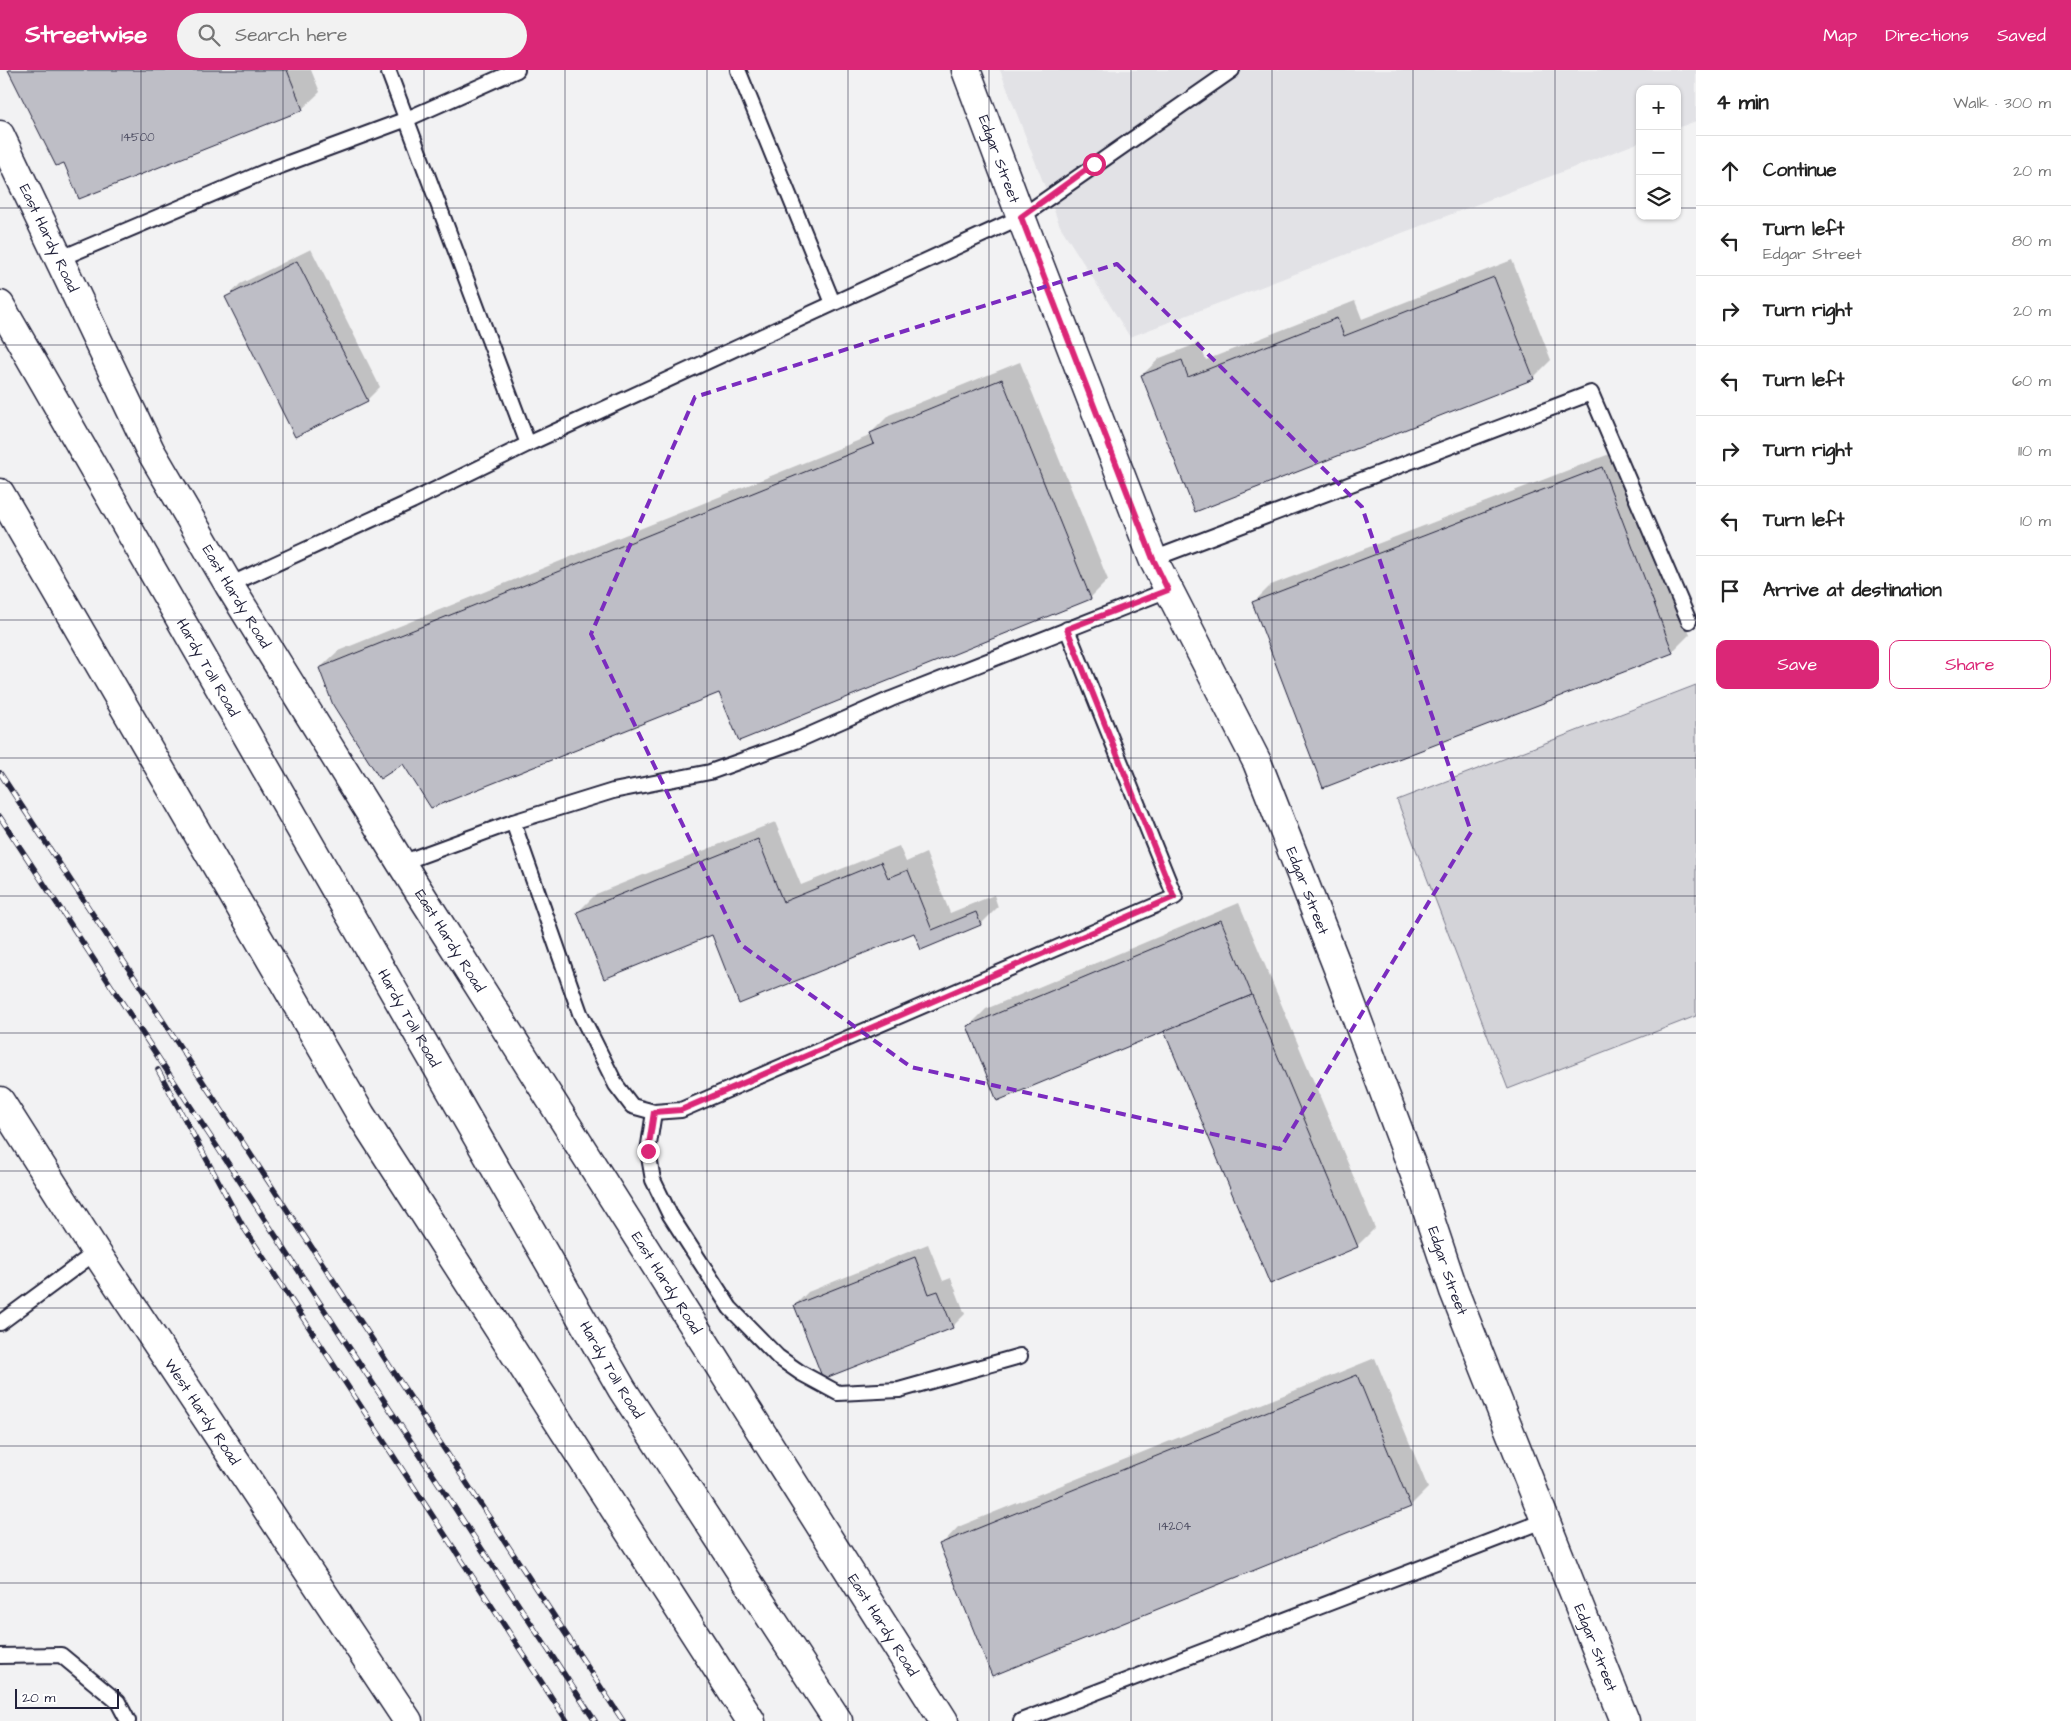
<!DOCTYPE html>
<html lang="en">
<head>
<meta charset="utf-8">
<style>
	body { margin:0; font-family:"Architects Daughter",sans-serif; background:#f2f2f2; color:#222 }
	.controls { position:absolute; right:15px; top:15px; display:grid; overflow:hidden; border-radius:10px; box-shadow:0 1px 4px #0004 }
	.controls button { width:45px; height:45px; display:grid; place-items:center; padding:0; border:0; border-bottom:1px solid #e0e0e0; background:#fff; color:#222; font:25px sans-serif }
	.scale { position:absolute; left:15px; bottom:12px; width:104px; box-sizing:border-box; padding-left:5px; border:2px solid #22223b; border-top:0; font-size:14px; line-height:18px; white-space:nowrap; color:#22223b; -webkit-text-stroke:4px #fff; paint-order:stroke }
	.stop { position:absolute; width:15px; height:15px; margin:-11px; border:4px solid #db2777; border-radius:50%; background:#fff }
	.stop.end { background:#db2777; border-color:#fff; box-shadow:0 1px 5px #0008 }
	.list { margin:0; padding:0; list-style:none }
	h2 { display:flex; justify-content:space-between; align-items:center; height:65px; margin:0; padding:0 20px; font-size:21px }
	h2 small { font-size:16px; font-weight:400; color:#767676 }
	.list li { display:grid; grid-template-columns:32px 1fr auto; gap:15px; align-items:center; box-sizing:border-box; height:70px; padding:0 20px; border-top:1px solid #e0e0e0 }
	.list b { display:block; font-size:19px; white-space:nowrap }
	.list p { margin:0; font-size:16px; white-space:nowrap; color:#767676 }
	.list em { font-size:16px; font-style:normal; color:#767676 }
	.actions { display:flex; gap:10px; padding:15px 20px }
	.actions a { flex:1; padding:11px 0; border:1px solid #db2777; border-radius:10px; text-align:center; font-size:18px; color:#db2777 }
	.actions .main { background:#db2777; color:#fff }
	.icon { flex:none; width:28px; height:28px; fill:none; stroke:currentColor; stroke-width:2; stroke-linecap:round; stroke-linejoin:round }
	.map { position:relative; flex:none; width:1696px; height:1651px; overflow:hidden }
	header { display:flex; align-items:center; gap:30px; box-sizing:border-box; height:70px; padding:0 25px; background:#db2777; color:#fff }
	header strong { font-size:24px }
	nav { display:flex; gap:28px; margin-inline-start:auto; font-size:18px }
	.search { width:350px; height:45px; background:#f2f2f2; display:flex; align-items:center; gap:12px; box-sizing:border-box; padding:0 18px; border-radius:28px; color:#767676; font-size:19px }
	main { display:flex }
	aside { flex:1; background:#fff }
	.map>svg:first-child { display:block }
	.built { fill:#e2e2e6 }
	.green { fill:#d3d3d8; stroke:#7a7a8a }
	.shadow { fill:#0003 }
	.building { fill:#bebec6; stroke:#22223b }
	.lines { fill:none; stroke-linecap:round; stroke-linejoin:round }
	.service-casing { stroke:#22223b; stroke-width:18 }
	.minor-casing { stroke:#22223b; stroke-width:31 }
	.secondary-casing { stroke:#22223b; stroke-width:31 }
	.motorway-casing { stroke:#22223b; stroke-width:31 }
	.service { stroke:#fff; stroke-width:14 }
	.minor { stroke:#fff; stroke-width:28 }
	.secondary { stroke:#fff; stroke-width:28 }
	.motorway { stroke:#fff; stroke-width:28 }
	.rail-casing { stroke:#22223b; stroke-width:5.5 }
	.rail { stroke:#fff; stroke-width:4; stroke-dasharray:11; stroke-linecap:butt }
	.route { stroke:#db2777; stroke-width:6 }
	.marked { fill:none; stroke:#7b2cbf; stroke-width:4; stroke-dasharray:10 6; stroke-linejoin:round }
	.grid { fill:none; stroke:#22223b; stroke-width:1; stroke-opacity:0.55 }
	.labels { text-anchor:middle; stroke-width:4; stroke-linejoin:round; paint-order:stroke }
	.number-label { font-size:12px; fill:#49495e }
	.street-label { font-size:15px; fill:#22223b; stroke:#fff }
</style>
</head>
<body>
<header>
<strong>Streetwise</strong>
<div class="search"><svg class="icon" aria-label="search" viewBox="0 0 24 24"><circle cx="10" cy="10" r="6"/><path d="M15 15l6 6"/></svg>Search here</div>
<nav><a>Map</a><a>Directions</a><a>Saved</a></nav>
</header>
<main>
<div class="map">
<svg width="1696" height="1651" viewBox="0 0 1696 1651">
	<rect width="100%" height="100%" fill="#f2f2f3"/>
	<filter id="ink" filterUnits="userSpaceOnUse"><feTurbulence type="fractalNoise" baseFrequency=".02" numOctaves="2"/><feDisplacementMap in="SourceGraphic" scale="10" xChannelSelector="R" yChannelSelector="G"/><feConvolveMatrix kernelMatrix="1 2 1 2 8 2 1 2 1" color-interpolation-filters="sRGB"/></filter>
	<g filter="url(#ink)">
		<polygon class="built" points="1000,0 1696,0 1696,51 1677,58 1677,19 1640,19 1640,72 1130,267 1060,156"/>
		<polygon class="green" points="1696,615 1696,946 1508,1019 1397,730"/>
		<g class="shadow">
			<polygon points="10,0 311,0 320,22 302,39 65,91"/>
			<polygon points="311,179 380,317 367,330 227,228 240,214"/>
			<polygon points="1512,190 1551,290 1533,308 1195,440 1142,305 1160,288 1199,273 1206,290 1355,231 1362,249"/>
			<polygon points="1020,292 1108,510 1090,528 720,621 403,692 320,598 338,581 872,365 871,363 889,345"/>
			<polygon points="1620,380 1690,564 1672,582 1253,533 1271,515"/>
			<polygon points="775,752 801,815 899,776 906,792 926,783 950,843 994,825 998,837 981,854 922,878 915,861 712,863 578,842 596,824"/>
			<polygon points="1239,833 1375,1158 1357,1176 1165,960 968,957 986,939"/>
			<polygon points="928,1174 943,1211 951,1208 965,1244 952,1257 795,1235 808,1222"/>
			<polygon points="1375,1288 1428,1418 1410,1436 941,1475 958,1457"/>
		</g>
		<g class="building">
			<polygon points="8,0 287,0 303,40 79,129 64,93 56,96"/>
			<polygon points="297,191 368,331 295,367 225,227"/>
			<polygon points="1494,207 1534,309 1195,442 1141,305 1182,290 1188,307 1337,248 1344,266"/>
			<polygon points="1002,309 1091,529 739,671 719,623 431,738 403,694 380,709 333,635 319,598 874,374 870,363"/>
			<polygon points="1602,397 1673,583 1323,718 1252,532"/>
			<polygon points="758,769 783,832 881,792 888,808 908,800 932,860 976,842 981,855 921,880 914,863 739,934 712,865 604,909 577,842"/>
			<polygon points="1221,850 1252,925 997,1031 967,956"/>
			<polygon points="1252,925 1358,1177 1270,1214 1164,961"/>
			<polygon points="915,1187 929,1224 938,1221 953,1258 823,1309 794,1235"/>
			<polygon points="1357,1305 1411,1437 992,1606 939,1474"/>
		</g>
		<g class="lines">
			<g class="service-casing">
				<g id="service">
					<polyline points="388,0 528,374"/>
					<polyline points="738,0 833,233"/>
					<polyline points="59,189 264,102 407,49 517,0"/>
					<polyline points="1153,489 1591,323 1689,551"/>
					<polyline points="229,515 412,431 528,374 1021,147 1232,0"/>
					<polyline points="513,752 580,943 616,1015 632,1036 654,1042 681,1040 1175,827 1067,559"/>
					<polyline points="401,793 513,752 613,721 710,702 796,671 891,629 1168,520"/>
					<polyline points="654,1042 648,1081 653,1110 670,1145 730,1238 778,1287 801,1303 838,1323 899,1320 1020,1286"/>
					<polyline points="0,1253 96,1182"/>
					<polyline points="0,1586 61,1585 118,1632 128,1651"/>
					<polyline points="1021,1651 1546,1450"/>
				</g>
			</g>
			<g class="minor-casing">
				<g id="minor">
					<path id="s1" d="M966 0 1021 147 1153 489 1257 692 1339 901 1418 1113 1454 1221 1625 1651"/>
				</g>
			</g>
			<g class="secondary-casing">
				<g id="secondary">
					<path id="s2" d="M0 65 150 380 229 515 401 793 944 1651"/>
					<path id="s3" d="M0 1031 96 1182 408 1651"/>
				</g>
			</g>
			<g class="motorway-casing">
				<g id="motorway">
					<path id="s4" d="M0 235 622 1319 838 1651"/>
					<polyline points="0,423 361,1045 751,1651"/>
				</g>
			</g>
			<use href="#service" class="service"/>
			<use href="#minor" class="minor"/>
			<use href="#secondary" class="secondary"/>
			<use href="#motorway" class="motorway"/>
			<g class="rail-casing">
				<g id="rail">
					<polyline points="0,703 623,1651"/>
					<polyline points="0,747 595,1651"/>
					<polyline points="158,1000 244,1158 567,1651"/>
				</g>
			</g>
			<use href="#rail" class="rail"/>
		</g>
	</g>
	<g class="lines" filter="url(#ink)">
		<polyline class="route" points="648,1081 654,1042 681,1040 1174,827 1067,559 1168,520 1153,489 1021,147 1094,94"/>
	</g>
	<path class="marked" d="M1117 194 1362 437 1471 762 1280 1079 911 997 740 874 591 564 695 327Z"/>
	<path class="grid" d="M141 0V1651M283 0V1651M424 0V1651M565 0V1651M707 0V1651M848 0V1651M989 0V1651M1131 0V1651M1272 0V1651M1413 0V1651M1555 0V1651M0 138H1640M1677 138H1696M0 275H1696M0 413H1696M0 550H1696M0 688H1696M0 826H1696M0 963H1696M0 1101H1696M0 1238H1696M0 1376H1696M0 1513H1696"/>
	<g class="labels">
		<g class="number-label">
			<text x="138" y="71">14500</text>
			<text x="1175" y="1460">14204</text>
		</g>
		<g class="street-label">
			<text dy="5" stroke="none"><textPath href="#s1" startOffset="95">Edgar Street</textPath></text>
			<text dy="5" stroke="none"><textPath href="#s2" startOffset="114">East Hardy Road</textPath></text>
			<text dy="5" stroke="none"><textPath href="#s2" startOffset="519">East Hardy Road</textPath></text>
			<text dy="5" stroke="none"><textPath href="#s4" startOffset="418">Hardy Toll Road</textPath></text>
			<text dy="5" stroke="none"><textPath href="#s1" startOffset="890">Edgar Street</textPath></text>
			<text dy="5" stroke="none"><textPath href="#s2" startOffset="924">East Hardy Road</textPath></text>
			<text dy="5" stroke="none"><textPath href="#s4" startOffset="822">Hardy Toll Road</textPath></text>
			<text dy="5" stroke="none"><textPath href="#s1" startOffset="1295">Edgar Street</textPath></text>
			<text dy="5" stroke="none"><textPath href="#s2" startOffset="1329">East Hardy Road</textPath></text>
			<text dy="5" stroke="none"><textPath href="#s4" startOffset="1228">Hardy Toll Road</textPath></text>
			<text dy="5" stroke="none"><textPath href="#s3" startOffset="371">West Hardy Road</textPath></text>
			<text dy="5" stroke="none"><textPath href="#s2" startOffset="1734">East Hardy Road</textPath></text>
			<text dy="5" stroke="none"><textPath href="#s1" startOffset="1700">Edgar Street</textPath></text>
		</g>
	</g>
</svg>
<div class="controls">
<button>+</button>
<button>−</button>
<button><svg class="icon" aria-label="layers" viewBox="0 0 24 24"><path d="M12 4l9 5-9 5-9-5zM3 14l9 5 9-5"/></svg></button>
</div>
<div class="scale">20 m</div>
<div class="stop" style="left:1094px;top:94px"></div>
<div class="stop end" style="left:648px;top:1081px"></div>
</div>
<aside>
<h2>4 min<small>Walk · 300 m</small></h2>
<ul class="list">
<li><svg class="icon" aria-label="ahead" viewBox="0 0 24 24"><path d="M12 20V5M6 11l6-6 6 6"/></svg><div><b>Continue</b></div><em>20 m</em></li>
<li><svg class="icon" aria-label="left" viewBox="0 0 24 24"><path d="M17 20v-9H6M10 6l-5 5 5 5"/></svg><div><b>Turn left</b><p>Edgar Street</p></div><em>80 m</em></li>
<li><svg class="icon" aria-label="right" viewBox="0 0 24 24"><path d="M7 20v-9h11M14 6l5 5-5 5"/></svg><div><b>Turn right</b></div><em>20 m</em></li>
<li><svg class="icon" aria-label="left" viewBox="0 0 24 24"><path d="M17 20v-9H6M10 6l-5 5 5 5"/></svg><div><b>Turn left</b></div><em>60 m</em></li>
<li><svg class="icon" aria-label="right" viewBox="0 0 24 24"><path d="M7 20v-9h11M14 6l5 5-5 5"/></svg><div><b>Turn right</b></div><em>110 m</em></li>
<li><svg class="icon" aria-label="left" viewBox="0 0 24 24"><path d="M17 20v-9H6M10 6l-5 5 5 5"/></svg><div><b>Turn left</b></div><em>10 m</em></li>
<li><svg class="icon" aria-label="arrive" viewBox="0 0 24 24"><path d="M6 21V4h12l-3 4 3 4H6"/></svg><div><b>Arrive at destination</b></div></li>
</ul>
<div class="actions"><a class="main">Save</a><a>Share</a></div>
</aside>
</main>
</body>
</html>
